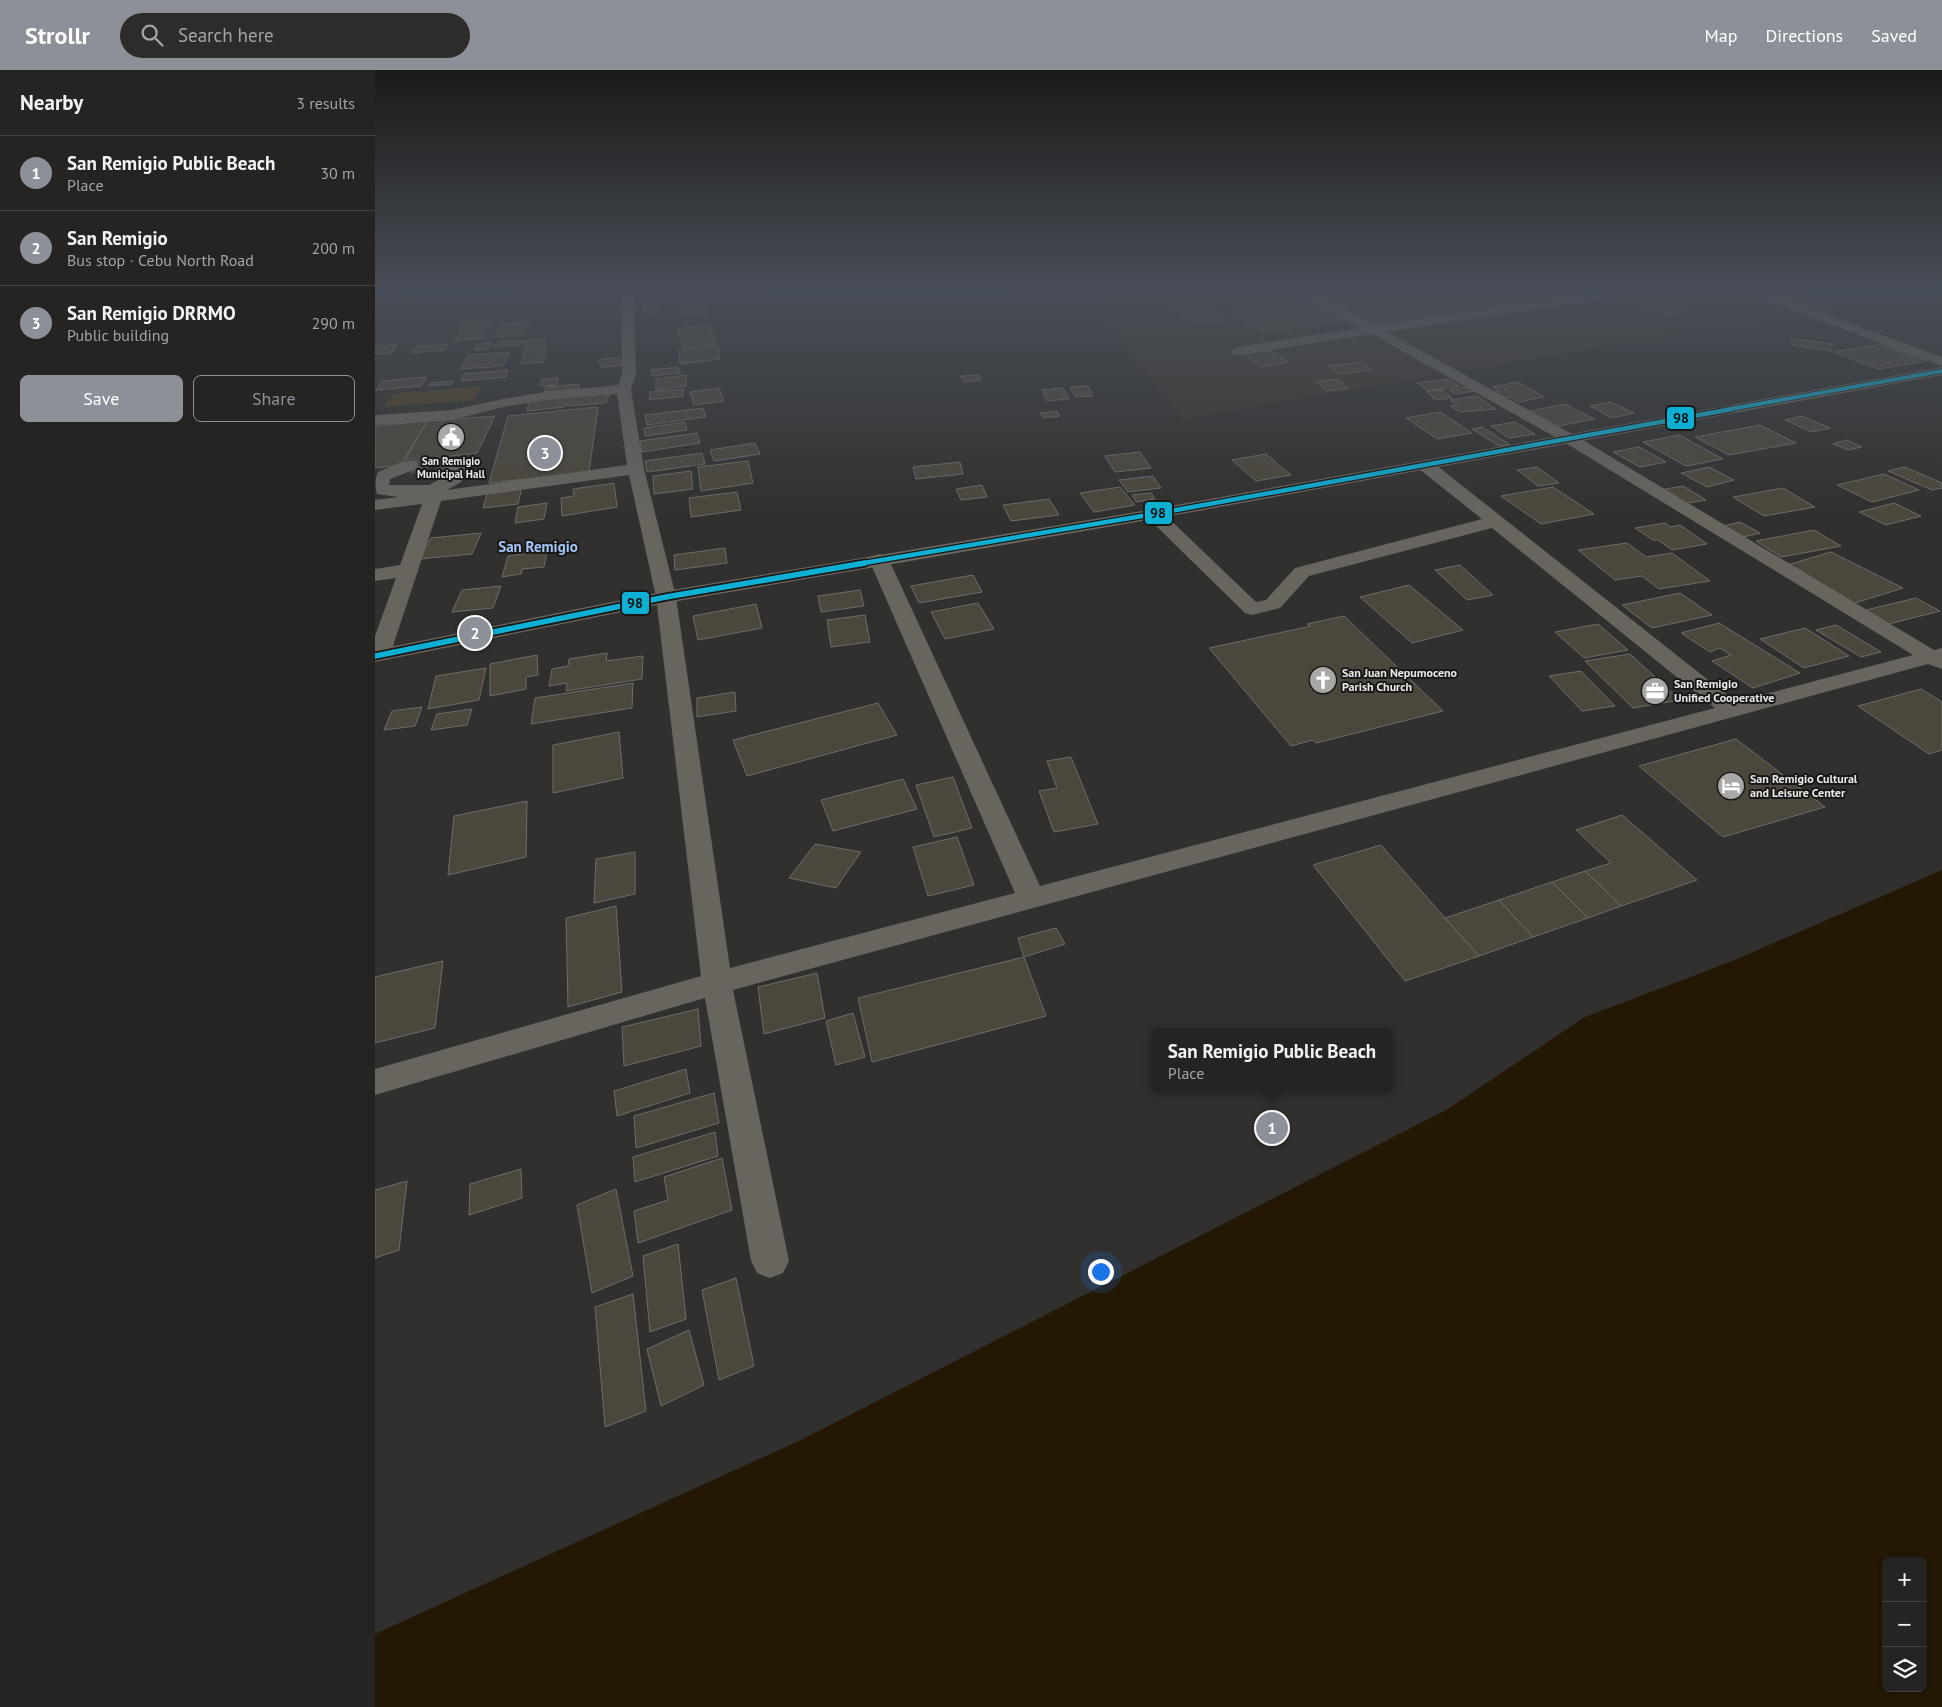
<!DOCTYPE html>
<html lang="en">
<head>
<meta charset="utf-8">
<style>
	body { margin:0; font-family:"PT Sans",sans-serif; background:#2d2c2a; color:#f1f3f6 }
	.controls { position:absolute; right:15px; bottom:15px; display:grid; overflow:hidden; border-radius:8px; box-shadow:0 1px 4px #0004 }
	.controls button { width:45px; height:45px; display:grid; place-items:center; padding:0; border:0; border-bottom:1px solid #424140; background:#252422; color:#f1f3f6; font:25px sans-serif }
	.you { position:absolute; left:725px; top:1201px; width:18px; height:18px; margin:-12px; border:4px solid #fff; border-radius:50%; background:#1a73e8; box-shadow:0 0 0 8px #1a73e833 }
	.badge { display:grid; place-items:center; width:32px; height:32px; border-radius:50%; background:#8c9099; color:#fff; font-size:16px; font-weight:700 }
	.pin { position:absolute; translate:-50% -50%; border:2px solid #fff; box-shadow:0 1px 5px #0006 }
	.popup { position:absolute; left:776px; top:958px; width:242px; height:65px; box-sizing:border-box; display:grid; place-content:center; border-radius:8px; background:#252422; filter:drop-shadow(0 1px 4px #0005); font-size:16px; white-space:nowrap; color:#a3a4a5 }
	.popup b { font-size:19px; color:#f1f3f6 }
	.popup::after { content:''; position:absolute; left:50%; top:100%; margin-left:-10px; border:10px solid transparent; border-top-color:#252422 }
	.list { margin:0; padding:0; list-style:none }
	h2 { display:flex; justify-content:space-between; align-items:center; height:65px; margin:0; padding:0 20px; font-size:21px }
	h2 small { font-size:16px; font-weight:400; color:#a3a4a5 }
	.list li { display:grid; grid-template-columns:32px 1fr auto; gap:15px; align-items:center; box-sizing:border-box; height:75px; padding:0 20px; border-top:1px solid #424140 }
	.list b { display:block; font-size:19px; white-space:nowrap }
	.list p { margin:0; font-size:16px; white-space:nowrap; color:#a3a4a5 }
	.list em { font-size:16px; font-style:normal; color:#a3a4a5 }
	.actions { display:flex; gap:10px; padding:15px 20px }
	.actions a { flex:1; padding:11px 0; border:1px solid #8c9099; border-radius:8px; text-align:center; font-size:18px; color:#8c9099 }
	.actions .main { background:#8c9099; color:#fff }
	.icon { flex:none; width:28px; height:28px; fill:none; stroke:currentColor; stroke-width:2; stroke-linecap:round; stroke-linejoin:round }
	.map { position:relative; flex:none; width:1567px; height:1637px; overflow:hidden }
	header { display:flex; align-items:center; gap:30px; box-sizing:border-box; height:70px; padding:0 25px; background:#8c9099; color:#fff }
	header strong { font-size:24px }
	nav { display:flex; gap:28px; margin-inline-start:auto; font-size:18px }
	.search { width:350px; height:45px; background:#2d2c2a; display:flex; align-items:center; gap:12px; box-sizing:border-box; padding:0 18px; border-radius:28px; color:#a3a4a5; font-size:19px }
	main { display:flex }
	aside { flex:1; background:#252422 }
	.map>svg:first-child { display:block }
	.built { fill:#3b362e }
	.green { fill:#504023 }
	.water { fill:#241704; fill-rule:evenodd }
	.building { fill:#4c473c; stroke:#6d6c6a }
	.lines { fill:none; stroke-linecap:round; stroke-linejoin:round }
	.minor-tunnel { stroke:#4d4c4a; stroke-width:17; stroke-dasharray:17 9; stroke-linecap:butt }
	.path { stroke:#6f6c67; stroke-width:1; stroke-dasharray:1 2; stroke-linecap:butt }
	.minor { fill:#68655f; fill-rule:evenodd }
	.major { fill:#69665f; fill-rule:evenodd }
	.bus-1-far2-casing { stroke:#191817; stroke-width:5.5 }
	.bus-1-far1-casing { stroke:#191817; stroke-width:7 }
	.bus-1-casing { stroke:#191817; stroke-width:9 }
	.bus-1-far2 { stroke:#0dafd3; stroke-width:4 }
	.bus-1-far1 { stroke:#0dafd3; stroke-width:4.5 }
	.bus-1 { stroke:#0dafd3; stroke-width:5.5 }
	.labels { text-anchor:middle; stroke-width:4; stroke-linejoin:round; paint-order:stroke }
	.far-poi-label { font-size:11px; font-weight:bold; fill:#ebe9e7; stroke:#191817 }
	.poi-label { font-size:12px; font-weight:bold; fill:#ebe9e7; stroke:#191817; text-anchor:start }
	.far-district-label { font-size:15px; font-weight:bold; fill:#a5c5f8; stroke:#191817 }
	.line-badge { stroke:#191817; stroke-width:2 }
	.pale-badge-label { font-size:14px; text-anchor:middle; font-weight:bold; fill:#111 }
</style>
</head>
<body>
<header>
<strong>Strollr</strong>
<div class="search"><svg class="icon" aria-label="search" viewBox="0 0 24 24"><circle cx="10" cy="10" r="6"/><path d="M15 15l6 6"/></svg>Search here</div>
<nav><a>Map</a><a>Directions</a><a>Saved</a></nav>
</header>
<main>
<aside>
<h2>Nearby<small>3 results</small></h2>
<ul class="list">
<li><span class="badge">1</span><div><b>San Remigio Public Beach</b><p>Place</p></div><em>30 m</em></li>
<li><span class="badge">2</span><div><b>San Remigio</b><p>Bus stop · Cebu North Road</p></div><em>200 m</em></li>
<li><span class="badge">3</span><div><b>San Remigio DRRMO</b><p>Public building</p></div><em>290 m</em></li>
</ul>
<div class="actions"><a class="main">Save</a><a>Share</a></div>
</aside>
<div class="map">
<svg width="1567" height="1637" viewBox="0 0 1567 1637">
	<rect width="100%" height="100%" fill="#31302e"/>
	<polygon class="built" points="715,218 1364,218 1430,242 808,349 735,258"/>
	<polygon class="green" points="106,316 100,330 10,337 18,324"/>
	<path class="water" d="M1567 800V1637H0V1564L426 1370 1073 1039 1210 947 1355 892ZM1511 1491H1548V1618H1511Z"/>
	<g class="building">
		<polygon points="9,218 25,218 17,222 1,222"/>
		<polygon points="769,218 802,218 816,227 788,231"/>
		<polygon points="1076,218 1091,218 1133,237 1037,250 1041,252 1005,257 963,235 994,230 1010,238 1072,229 1055,221"/>
		<polygon points="1383,218 1436,218 1393,222"/>
		<polygon points="1416,220 1457,238 1431,240 1391,223"/>
		<polygon points="891,221 904,228 871,232 859,225"/>
		<polygon points="1262,222 1313,242 1293,245 1243,225"/>
		<polygon points="35,227 48,227 36,234 22,234"/>
		<polygon points="936,230 971,250 889,262 856,241"/>
		<polygon points="821,231 850,250 822,254 794,235"/>
		<polygon points="281,236 282,242 270,244 269,237"/>
		<polygon points="329,238 331,244 306,246 304,240"/>
		<polygon points="114,250 106,268 80,271 89,252"/>
		<polygon points="155,252 148,264 120,267 127,254"/>
		<polygon points="334,255 341,274 309,278 302,259"/>
		<polygon points="169,269 170,275 150,277 150,271"/>
		<polygon points="1417,269 1457,274 1457,281 1416,275"/>
		<polygon points="126,271 150,271 143,276 119,276"/>
		<polygon points="117,273 113,279 99,280 103,274"/>
		<polygon points="22,274 17,283 0,284 2,276"/>
		<polygon points="74,274 70,280 36,283 41,276"/>
		<polygon points="1506,274 1551,291 1503,299 1459,282"/>
		<polygon points="343,276 345,289 305,294 304,280"/>
		<polygon points="172,277 168,292 146,294 151,279"/>
		<polygon points="895,280 913,292 887,297 869,284"/>
		<polygon points="135,282 127,296 85,299 94,285"/>
		<polygon points="244,287 247,295 227,298 224,290"/>
		<polygon points="986,292 997,300 964,304 953,296"/>
		<polygon points="303,297 305,303 277,306 276,300"/>
		<polygon points="133,300 130,307 86,311 89,304"/>
		<polygon points="311,305 311,316 281,320 281,309"/>
		<polygon points="604,305 606,310 589,312 586,306"/>
		<polygon points="52,307 46,316 1,320 7,311"/>
		<polygon points="183,308 181,315 165,316 167,309"/>
		<polygon points="962,309 973,318 952,321 941,312"/>
		<polygon points="1073,309 1085,316 1053,321 1042,313"/>
		<polygon points="78,311 77,314 53,316 55,313"/>
		<polygon points="1143,312 1169,327 1144,332 1136,327 1131,328 1119,322 1125,321 1117,317"/>
		<polygon points="205,314 203,319 169,322 171,317"/>
		<polygon points="713,316 718,326 700,327 695,317"/>
		<polygon points="1092,317 1099,321 1080,324 1074,320"/>
		<polygon points="344,318 349,331 319,335 315,322"/>
		<polygon points="688,318 694,329 672,331 667,320"/>
		<polygon points="308,319 308,326 274,330 275,322"/>
		<polygon points="1068,320 1077,328 1060,330 1051,321"/>
		<polygon points="235,322 231,333 191,336 196,325"/>
		<polygon points="192,325 189,337 152,341 155,329"/>
		<polygon points="1102,326 1121,339 1085,342 1075,336 1083,335 1075,330"/>
		<polygon points="1236,332 1259,343 1237,348 1215,336"/>
		<polygon points="1190,334 1219,349 1179,357 1150,342"/>
		<polygon points="223,337 214,402 114,413 133,346"/>
		<polygon points="328,338 331,347 272,355 270,345"/>
		<polygon points="682,341 685,346 668,348 665,343"/>
		<polygon points="1065,342 1097,363 1062,369 1031,348"/>
		<polygon points="120,346 102,383 76,386 71,395 33,398 39,389 30,390 52,351"/>
		<polygon points="1427,346 1455,358 1437,362 1410,350"/>
		<polygon points="52,351 26,395 0,398 0,356"/>
		<polygon points="310,352 312,360 270,366 269,358"/>
		<polygon points="1140,352 1160,364 1134,368 1116,356"/>
		<polygon points="1385,355 1421,373 1354,385 1320,367"/>
		<polygon points="1107,357 1134,374 1124,376 1097,359"/>
		<polygon points="322,363 325,373 267,382 265,371"/>
		<polygon points="1304,365 1348,389 1311,396 1268,372"/>
		<polygon points="1472,370 1487,377 1473,380 1458,374"/>
		<polygon points="380,373 385,384 339,391 335,380"/>
		<polygon points="1264,377 1291,392 1265,397 1238,382"/>
		<polygon points="765,382 776,398 740,402 730,386"/>
		<polygon points="327,383 330,394 272,402 270,391"/>
		<polygon points="891,384 916,405 881,411 857,390"/>
		<polygon points="373,391 378,413 326,421 323,397"/>
		<polygon points="585,392 588,404 541,409 538,397"/>
		<polygon points="1162,397 1184,413 1163,416 1142,400"/>
		<polygon points="1334,397 1359,410 1332,417 1306,403"/>
		<polygon points="1530,397 1567,413 1567,418 1557,420 1513,401"/>
		<polygon points="316,401 318,419 279,424 278,406"/>
		<polygon points="1509,404 1544,420 1497,432 1462,415"/>
		<polygon points="778,406 786,418 753,422 744,410"/>
		<polygon points="239,413 242,437 187,446 186,428 199,426 198,419"/>
		<polygon points="607,415 612,427 586,430 581,419"/>
		<polygon points="1308,416 1331,430 1307,434 1285,420"/>
		<polygon points="147,417 143,434 108,438 113,421"/>
		<polygon points="745,417 760,435 719,442 705,423"/>
		<polygon points="1178,417 1219,444 1166,454 1126,426"/>
		<polygon points="1408,418 1440,437 1389,446 1358,427"/>
		<polygon points="362,422 366,440 316,447 314,428"/>
		<polygon points="776,423 780,429 761,432 757,425"/>
		<polygon points="674,429 684,445 636,451 628,435"/>
		<polygon points="172,433 169,449 140,453 143,437"/>
		<polygon points="1519,433 1546,446 1511,455 1484,442"/>
		<polygon points="1365,452 1385,463 1364,468 1345,457"/>
		<polygon points="1290,453 1296,457 1305,455 1332,474 1297,480 1283,470 1278,470 1260,458"/>
		<polygon points="1439,460 1466,476 1406,487 1381,471"/>
		<polygon points="106,463 97,484 44,489 56,468"/>
		<polygon points="1252,473 1271,487 1297,483 1335,511 1284,519 1267,506 1240,510 1203,480"/>
		<polygon points="350,478 352,493 300,500 299,485"/>
		<polygon points="172,481 169,497 147,499 146,504 127,507 133,486"/>
		<polygon points="1456,482 1528,518 1480,533 1409,496"/>
		<polygon points="1085,495 1118,525 1092,530 1060,500"/>
		<polygon points="598,505 607,522 544,533 536,516"/>
		<polygon points="1034,515 1088,560 1037,573 985,527"/>
		<polygon points="126,516 118,538 77,542 87,520"/>
		<polygon points="485,520 489,536 446,542 443,526"/>
		<polygon points="1305,523 1337,545 1277,558 1247,535"/>
		<polygon points="1541,528 1565,541 1514,554 1491,540"/>
		<polygon points="603,533 619,559 570,569 556,542"/>
		<polygon points="381,534 387,558 323,570 318,546"/>
		<polygon points="490,545 495,572 456,577 452,550"/>
		<polygon points="969,546 1068,641 941,673 938,670 916,676 834,578 936,556 932,554"/>
		<polygon points="1344,553 1425,603 1378,618 1337,591 1356,585 1345,578 1335,582 1306,563"/>
		<polygon points="1223,554 1253,580 1209,588 1180,562"/>
		<polygon points="1461,555 1506,582 1486,587 1441,560"/>
		<polygon points="1430,558 1474,586 1429,598 1385,569"/>
		<polygon points="232,583 231,591 268,586 267,609 191,621 192,613 174,616 177,599 193,596 194,589"/>
		<polygon points="1255,584 1305,630 1258,638 1210,591"/>
		<polygon points="162,585 163,605 151,607 151,619 115,626 115,594"/>
		<polygon points="111,598 104,630 53,639 61,606"/>
		<polygon points="1206,601 1240,636 1207,641 1174,606"/>
		<polygon points="258,613 257,638 156,654 160,628"/>
		<polygon points="1546,619 1567,632 1567,680 1554,684 1483,636"/>
		<polygon points="360,622 361,641 322,647 322,628"/>
		<polygon points="503,633 522,665 372,706 358,670"/>
		<polygon points="47,637 40,656 9,660 17,641"/>
		<polygon points="97,639 92,655 56,660 62,644"/>
		<polygon points="244,662 248,708 178,723 178,675"/>
		<polygon points="1361,669 1450,737 1348,767 1264,696"/>
		<polygon points="696,687 723,754 679,762 664,721 682,718 672,691"/>
		<polygon points="578,707 597,758 559,767 541,715"/>
		<polygon points="528,709 542,739 458,761 446,730"/>
		<polygon points="152,731 151,787 73,805 79,746"/>
		<polygon points="1247,745 1322,810 1246,836 1210,801 1236,793 1201,760"/>
		<polygon points="582,767 599,815 553,826 538,777"/>
		<polygon points="440,774 486,782 461,818 414,808"/>
		<polygon points="1006,775 1070,848 1104,886 1030,911 938,795"/>
		<polygon points="260,782 260,824 219,833 221,789"/>
		<polygon points="1210,801 1246,836 1213,848 1177,812"/>
		<polygon points="1177,812 1213,848 1158,867 1124,830"/>
		<polygon points="1124,830 1158,867 1104,886 1070,848"/>
		<polygon points="241,836 247,922 193,937 191,848"/>
		<polygon points="681,858 690,874 649,887 643,868"/>
		<polygon points="649,887 671,946 497,992 483,928"/>
		<polygon points="68,891 60,958 0,973 0,907"/>
		<polygon points="442,903 450,948 389,964 383,917"/>
		<polygon points="323,939 326,976 249,996 247,957"/>
		<polygon points="478,943 490,987 461,995 451,951"/>
		<polygon points="311,999 315,1023 242,1046 239,1021"/>
		<polygon points="339,1023 344,1053 261,1078 259,1046"/>
		<polygon points="340,1062 343,1086 260,1112 258,1087"/>
		<polygon points="347,1088 357,1140 263,1173 259,1141 293,1130 289,1107"/>
		<polygon points="146,1099 147,1128 94,1145 95,1114"/>
		<polygon points="32,1111 24,1180 0,1188 0,1120"/>
		<polygon points="241,1119 258,1206 217,1223 202,1135"/>
		<polygon points="303,1174 311,1249 275,1262 268,1186"/>
		<polygon points="361,1208 379,1296 344,1310 327,1220"/>
		<polygon points="258,1224 271,1341 230,1357 220,1237"/>
		<polygon points="314,1260 329,1315 286,1336 272,1279"/>
	</g>
	<g class="lines">
		<polyline class="minor-tunnel" points="35,395 73,393"/>
		<polyline class="path" points="996,227 1058,218"/>
		<g class="minor">
			<path d="M246 218H258L261 304 256 319 269 399 301 527 355 898 640 823 494 490 497 486 504 484 511 486 514 490 665 816 1340 638 1117 458 934 506 905 538 877 545 870 543 773 448 770 444 773 440 779 439 785 440 881 532 891 530 920 498 1107 449 1044 399 1042 395 1044 391H1056L1361 632 1538 585 1189 372 997 264 863 285 858 284 856 281 863 277 986 258 926 225 924 222 930 218 1001 256 1252 218H1272L1271 222 1267 223 1012 262 1201 366 1559 580 1567 578V599L1553 594 358 920 414 1191 408 1203 395 1208 382 1203 376 1191 330 928 0 1025V999L326 906 281 527 254 405 66 431 15 585 12 590H0V566L21 508 0 511V499L25 495 47 434 0 440V430L23 427 2 424C0 418 0 408 3 402L29 391H41L43 395 41 399 15 409 14 415H54L74 404 76 401 65 393 67 389C76 387 88 391 93 399L86 412 72 420 252 395 242 324 170 330 128 337 77 350 0 355V345L77 340 128 329 170 322 243 315 247 304Z"/>
			<polygon points="1363,218 1379,218 1567,287 1567,296 1365,221"/>
		</g>
		<polygon class="major" points="1567,297 1567,305 779,449 291,533 0,592 0,580 291,521 779,439"/>
		<g class="bus-1-far2-casing">
			<polyline id="bus-1-far2" points="1350,340 1567,301"/>
		</g>
		<g class="bus-1-far1-casing">
			<polyline id="bus-1-far1" points="483,494 779,444 1357,339"/>
		</g>
		<g class="bus-1-casing">
			<polyline id="bus-1" points="0,586 291,527 490,493"/>
		</g>
		<use href="#bus-1-far2" class="bus-1-far2"/>
		<use href="#bus-1-far1" class="bus-1-far1"/>
		<use href="#bus-1" class="bus-1"/>
	</g>
	<linearGradient id="sky" x2="0" y2="1"><stop stop-color="#1b1a19"/><stop offset="0.49" stop-color="#484e57"/><stop offset="1" stop-color="#484e57" stop-opacity="0"/></linearGradient>
	<rect width="1567" height="447" fill="url(#sky)"/>
	<defs>
		<g id="civic-disc" transform="scale(1.4375)"><circle r="9.5" fill="#aaa8a6" stroke="#191817"/><path d="M-.6-6.5H3V-4.5H.6V-3L4-1V1h2V6H-6V1h2V-1L-.6-3ZM-1.2 2.5V6h2.4V2.5Z" fill="#fff"/></g>
		<g id="church-disc" transform="scale(1.4375)"><circle r="9.5" fill="#aaa8a6" stroke="#191817"/><path d="M-1.2-6h2.4v3.5h3.3v2.4h-3.3V6h-2.4V-.1h-3.3v-2.4h3.3Z" fill="#fff"/></g>
		<g id="office-disc" transform="scale(1.4375)"><circle r="9.5" fill="#aaa8a6" stroke="#191817"/><path d="M-6-3h4V-5.5h4V-3h4V5H-6ZM-1-4.5V-3h2v-1.5ZM-6 0V1H6V0Z" fill="#fff"/></g>
		<g id="hotel-disc" transform="scale(1.4375)"><circle r="9.5" fill="#aaa8a6" stroke="#191817"/><path d="M-6-4.5h1.5V1H6V5H4.5V3h-9V5H-6ZM-4 0a1.8 1.8 0 1 1 3.6 0ZM.5 0V-2.5h3Q6-2.5 6 0Z" fill="#fff"/></g>
	</defs>
	<g fill-rule="evenodd">
		<use href="#civic-disc" x="76" y="367"/>
		<use href="#church-disc" x="948" y="610"/>
		<use href="#office-disc" x="1280" y="621"/>
		<use href="#hotel-disc" x="1356" y="716"/>
	</g>
	<g class="labels">
		<g class="far-poi-label">
			<text x="76" y="395">San Remigio<tspan x="76" dy="13">Municipal Hall</tspan></text>
		</g>
		<g class="poi-label">
			<text x="967" y="607">San Juan Nepumoceno<tspan x="967" dy="14">Parish Church</tspan></text>
			<text x="1299" y="618">San Remigio<tspan x="1299" dy="14">Unified Cooperative</tspan></text>
			<text x="1375" y="713">San Remigio Cultural<tspan x="1375" dy="14">and Leisure Center</tspan></text>
		</g>
		<g class="far-district-label">
			<text x="163" y="482">San Remigio</text>
		</g>
	</g>
	<g class="line-badge">
		<rect x="1291" y="336" width="29" height="24" rx="5" fill="#0dafd3"/>
		<rect x="769" y="431" width="29" height="24" rx="5" fill="#0dafd3"/>
		<rect x="246" y="521" width="29" height="24" rx="5" fill="#0dafd3"/>
	</g>
	<g class="pale-badge-label">
		<text x="1306" y="353">98</text>
		<text x="783" y="448">98</text>
		<text x="260" y="538">98</text>
	</g>
</svg>
<div class="controls">
<button>+</button>
<button>−</button>
<button><svg class="icon" aria-label="layers" viewBox="0 0 24 24"><path d="M12 4l9 5-9 5-9-5zM3 14l9 5 9-5"/></svg></button>
</div>
<div class="you"></div>
<div class="pin badge" style="left:897px;top:1058px">1</div>
<div class="popup"><b>San Remigio Public Beach</b>Place</div>
<div class="pin badge" style="left:100px;top:563px">2</div>
<div class="pin badge" style="left:170px;top:383px">3</div>
</div>
</main>
</body>
</html>
